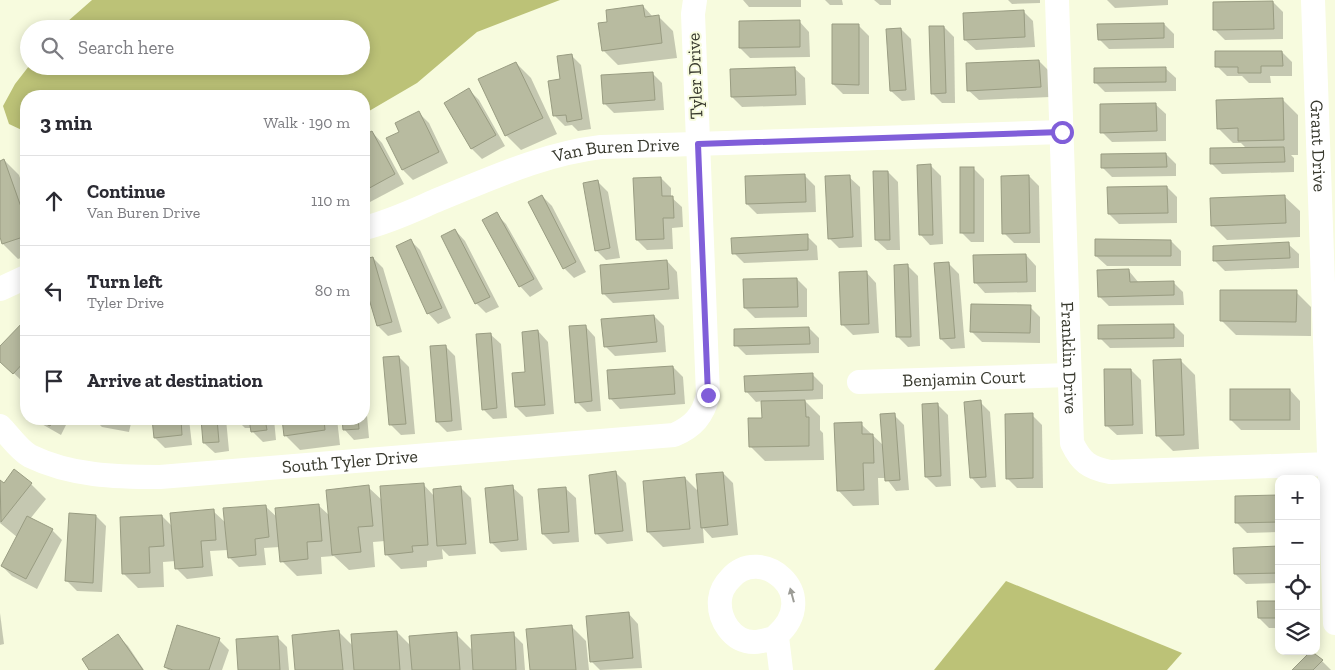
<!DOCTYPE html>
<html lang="en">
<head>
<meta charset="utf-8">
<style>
	body { margin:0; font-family:"Zilla Slab",serif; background:#f7f7f7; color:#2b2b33 }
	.controls { position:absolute; right:15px; bottom:15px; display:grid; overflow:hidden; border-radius:10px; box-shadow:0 2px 12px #0003 }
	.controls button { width:45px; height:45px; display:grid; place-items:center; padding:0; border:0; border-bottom:1px solid #e1e1e2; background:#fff; color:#2b2b33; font:25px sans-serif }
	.stop { position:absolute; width:15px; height:15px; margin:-11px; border:4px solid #805ed9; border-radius:50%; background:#fff }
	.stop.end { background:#805ed9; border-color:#fff; box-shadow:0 1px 5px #0008 }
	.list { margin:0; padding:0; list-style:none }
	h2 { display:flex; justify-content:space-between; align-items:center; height:65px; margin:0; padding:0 20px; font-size:21px }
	h2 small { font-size:16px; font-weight:400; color:#7c7c81 }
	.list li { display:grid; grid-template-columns:32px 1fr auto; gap:15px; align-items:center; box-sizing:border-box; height:90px; padding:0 20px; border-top:1px solid #e1e1e2 }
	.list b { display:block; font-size:19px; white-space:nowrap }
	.list p { margin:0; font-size:16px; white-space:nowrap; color:#7c7c81 }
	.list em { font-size:16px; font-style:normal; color:#7c7c81 }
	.icon { flex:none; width:28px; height:28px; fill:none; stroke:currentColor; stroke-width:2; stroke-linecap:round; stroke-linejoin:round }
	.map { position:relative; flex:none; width:1335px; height:670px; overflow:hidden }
	.search { position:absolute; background:#fff; box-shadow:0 2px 12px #0003; left:20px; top:20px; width:350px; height:55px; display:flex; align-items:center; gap:12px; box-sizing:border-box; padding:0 18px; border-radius:28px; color:#7c7c81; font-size:19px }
	.panel { position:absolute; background:#fff; box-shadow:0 2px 12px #0003; left:20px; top:90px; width:350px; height:335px; border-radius:20px }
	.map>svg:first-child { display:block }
	.water { fill:#bcc277 }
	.shadow { fill:#0003 }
	.building { fill:#b8bba0; stroke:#999c82 }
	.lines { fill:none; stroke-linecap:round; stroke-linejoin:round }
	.minor { stroke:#fff; stroke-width:24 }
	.oneway { fill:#9c9c96 }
	.route { stroke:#805ed9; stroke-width:6 }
	.labels { text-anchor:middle; stroke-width:4; stroke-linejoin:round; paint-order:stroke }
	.street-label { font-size:18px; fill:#38392e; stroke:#f7fbde }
</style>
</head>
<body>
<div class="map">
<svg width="1335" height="670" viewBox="0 0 1335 670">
	<rect width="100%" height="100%" fill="#f7fbde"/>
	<g class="water">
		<polygon points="92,0 560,0 477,32 417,83 364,114 364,96 26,96 26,132 9,124 3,106 15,84 29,66 361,66 361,29 59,29"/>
		<polygon points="1006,581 1182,653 1167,670 934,670"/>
	</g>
	<g class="shadow">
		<polygon points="743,0 801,0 801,7 749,7"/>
		<polygon points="825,0 842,0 843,5 830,5"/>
		<polygon points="874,0 891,0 891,5 880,5"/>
		<polygon points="1008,0 1040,0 1040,3 1012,4"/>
		<polygon points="1107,0 1168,0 1168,5 1115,8"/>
		<polygon points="1273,2 1283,12 1283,39 1225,40 1215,30"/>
		<polygon points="643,6 653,17 658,16 673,31 677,58 618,65 603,50 609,23"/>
		<polygon points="1023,11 1033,21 1035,47 976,50 965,40"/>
		<polygon points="799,21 809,32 810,57 750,58 740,48"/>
		<polygon points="1164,24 1174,34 1174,48 1109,49 1099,39"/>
		<polygon points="859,26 869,36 869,94 843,94 833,84"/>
		<polygon points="944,27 954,37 955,103 942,103 932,93"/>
		<polygon points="901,29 911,39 915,100 902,101 891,91 887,30"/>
		<polygon points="1282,52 1292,62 1292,76 1270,76 1271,83 1249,83 1242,76 1227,76 1217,66"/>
		<polygon points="571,55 581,65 591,129 578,131 572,125 565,126 555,116"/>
		<polygon points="1039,61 1049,71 1050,97 979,100 968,90"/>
		<polygon points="516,63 531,78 557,134 521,150 506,135"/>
		<polygon points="794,68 805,78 806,105 742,107 732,97"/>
		<polygon points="1165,68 1176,78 1176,91 1105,92 1095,82"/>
		<polygon points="652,73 662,83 664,110 614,113 604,103"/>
		<polygon points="469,90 479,100 505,146 482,159 472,149"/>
		<polygon points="1283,100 1298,115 1298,155 1291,155 1294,158 1294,172 1222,174 1212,164 1247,149 1241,143 1233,143 1218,128"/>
		<polygon points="1155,104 1166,114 1166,141 1112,142 1102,132"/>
		<polygon points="419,113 429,123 448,163 413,180 403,170 388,138 401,132"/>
		<polygon points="372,132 382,143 404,184 370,202 364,196 364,137"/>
		<polygon points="1166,154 1176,164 1176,176 1112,177 1102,167"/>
		<polygon points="4,160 19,175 26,196 26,256 18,259 3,244 0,234 0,162"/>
		<polygon points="931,166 941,176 943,244 930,245 920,234"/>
		<polygon points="974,169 984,179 984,242 971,242 961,232"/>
		<polygon points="888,172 898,182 900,250 887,250 876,240"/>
		<polygon points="805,176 815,186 816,212 757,214 747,204"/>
		<polygon points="1029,176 1039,186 1040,243 1014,243 1004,233"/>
		<polygon points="849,177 860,187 862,247 839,248 829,238"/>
		<polygon points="661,178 671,188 671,197 682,207 683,227 672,228 673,249 647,250 637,240"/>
		<polygon points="598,182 608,192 620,258 606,260 596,250"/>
		<polygon points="1167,187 1177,197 1177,223 1119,224 1109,214"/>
		<polygon points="542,196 552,206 586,272 574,278 564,268"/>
		<polygon points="1284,196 1300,211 1300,237 1227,240 1212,225"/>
		<polygon points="496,214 506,224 543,289 530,297 520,286"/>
		<polygon points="455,230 465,241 499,307 486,313 476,303"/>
		<polygon points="807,236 817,246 818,260 744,263 734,253"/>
		<polygon points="410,240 420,250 451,318 438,324 428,313"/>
		<polygon points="1171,241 1181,251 1181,266 1107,266 1096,256"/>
		<polygon points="1288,244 1299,254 1299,268 1225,271 1215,261"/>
		<polygon points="1026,255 1036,266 1036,292 985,293 975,282"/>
		<polygon points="373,258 383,268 402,332 388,336 378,326 364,278 364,261"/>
		<polygon points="667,261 677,272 679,299 613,303 603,293"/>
		<polygon points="949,264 959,274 965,348 951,349 941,339"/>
		<polygon points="908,266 918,276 920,346 908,347 898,337"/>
		<polygon points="1129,271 1139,283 1173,282 1183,292 1184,305 1109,306 1099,296"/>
		<polygon points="866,272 876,283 879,333 853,335 843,325"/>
		<polygon points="797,279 807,289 807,317 755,318 745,308"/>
		<polygon points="1296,292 1311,307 1311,336 1236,335 1221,320"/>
		<polygon points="1030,307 1040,317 1040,343 982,342 972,332"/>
		<polygon points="654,316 664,326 666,352 615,356 605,346"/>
		<polygon points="26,321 26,380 24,383 0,360 0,348"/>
		<polygon points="1174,325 1184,335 1184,347 1110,348 1100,338"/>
		<polygon points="585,326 595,337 601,411 587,412 577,402"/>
		<polygon points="809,328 819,338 819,353 746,355 736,345"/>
		<polygon points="538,331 548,342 554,414 526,417 516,407"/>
		<polygon points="490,334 501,344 507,418 493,419 483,409"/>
		<polygon points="445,346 455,356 462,430 447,432 437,422"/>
		<polygon points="399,357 409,367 415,434 401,435 391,425"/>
		<polygon points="1180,360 1195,375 1199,449 1173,451 1158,436"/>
		<polygon points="673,367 683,377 685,404 620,409 610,398"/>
		<polygon points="1131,370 1141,380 1143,434 1117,435 1106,425"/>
		<polygon points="813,375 823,385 823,399 804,400 820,416 820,430 823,433 824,460 765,461 750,446 763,419 762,401 756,402 746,391"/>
		<polygon points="364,381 369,438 354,440 344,429 343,419 364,419"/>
		<polygon points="1290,390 1300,401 1300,430 1241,430 1231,420"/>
		<polygon points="980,402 990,412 996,487 981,488 971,477"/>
		<polygon points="938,405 948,415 951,486 936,487 926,477"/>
		<polygon points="894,415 904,425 909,490 896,491 886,478 878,478 879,505 853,506 838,490 861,424 884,446"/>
		<polygon points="1032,415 1042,425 1043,488 1017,488 1007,478"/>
		<polygon points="33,419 69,419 61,435"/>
		<polygon points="89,419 132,419 129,432 102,427 96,421"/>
		<polygon points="153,419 189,419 192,445 165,448 155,438"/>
		<polygon points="202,419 226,419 229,451 215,453 204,443"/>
		<polygon points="236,419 274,419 276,440 263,442 252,431 252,428 245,428"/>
		<polygon points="283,419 337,419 340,445 300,450 285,435"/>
		<polygon points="616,473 626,483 633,541 607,544 597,534"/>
		<polygon points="723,473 733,483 738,535 712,538 703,528 704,543 663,547 648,532 685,478 699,492"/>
		<polygon points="0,482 4,485 31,484 46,499 30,519 52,530 62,540 37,589 12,576 2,566 17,537 0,523"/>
		<polygon points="423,484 434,496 461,488 471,498 476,554 449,556 442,549 443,559 427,561 427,567 401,569 386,554 385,541 373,542 375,567 349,570 334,556 321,557 322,574 297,576 282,561 280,547 264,548 266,565 239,567 229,557 228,550 210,551 213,576 187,579 177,569 176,561 163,562 164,587 138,588 123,573 162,516 173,527 213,511 226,523 265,506 278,518 318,505 330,516 368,487 383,501"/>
		<polygon points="512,487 523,497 527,550 501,552 491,542"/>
		<polygon points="565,488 576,498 579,542 553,544 543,534"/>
		<polygon points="1279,497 1279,532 1247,533 1237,523"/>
		<polygon points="96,516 106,526 102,592 77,591 67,581"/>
		<polygon points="1279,548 1279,583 1246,584 1235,574"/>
		<polygon points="1279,602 1279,628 1269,628 1259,618"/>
		<polygon points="0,613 4,644 0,645"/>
		<polygon points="628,613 638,624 642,668 600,670 591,661"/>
		<polygon points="571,626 586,641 589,670 531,670"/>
		<polygon points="338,631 353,646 397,632 411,646 456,634 473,651 513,634 523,644 525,670 296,670"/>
		<polygon points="118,636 128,646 144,670 91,670"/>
		<polygon points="277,637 287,647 289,670 239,670"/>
		<polygon points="219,640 229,650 222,670 168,670 165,667"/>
		<polygon points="1313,652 1331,670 1294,670"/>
	</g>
	<g class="building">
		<polygon points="1273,1 1274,29 1213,30 1213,2"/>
		<polygon points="643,5 645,17 659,15 662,43 602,51 598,23 607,22 606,10"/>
		<polygon points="1024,10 1025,37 964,40 963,13"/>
		<polygon points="800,20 800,47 739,48 739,21"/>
		<polygon points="1164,23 1164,38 1098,40 1097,24"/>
		<polygon points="832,24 859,24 859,85 832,84"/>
		<polygon points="929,26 944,26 946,93 931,94"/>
		<polygon points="901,28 906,90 890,91 886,29"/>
		<polygon points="1215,51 1282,51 1283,66 1261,66 1261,73 1238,73 1238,67 1215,67"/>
		<polygon points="572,54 582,119 567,122 566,115 553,116 548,81 560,79 557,56"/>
		<polygon points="1039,60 1041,87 967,91 966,63"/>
		<polygon points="516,62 543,118 505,136 478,79"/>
		<polygon points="795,67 796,95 731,97 730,69"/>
		<polygon points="1166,67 1166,82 1094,83 1094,68"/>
		<polygon points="653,72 655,100 603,104 601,75"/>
		<polygon points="469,88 496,135 471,149 444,103"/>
		<polygon points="1283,98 1284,140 1238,141 1238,128 1217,129 1216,100"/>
		<polygon points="1156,103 1157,131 1100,133 1100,104"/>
		<polygon points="419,111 439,152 402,170 386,138 399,132 395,123"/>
		<polygon points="372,131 395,174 364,191 364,135"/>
		<polygon points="1284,147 1285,162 1210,164 1210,148"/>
		<polygon points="1166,153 1167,167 1101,168 1101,154"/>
		<polygon points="4,159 26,221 26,236 2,244 0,237 0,161"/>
		<polygon points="931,164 933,235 919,235 917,165"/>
		<rect x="960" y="167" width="14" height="66"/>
		<polygon points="873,171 888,171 890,240 875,240"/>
		<polygon points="805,174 806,202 746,204 745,176"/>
		<polygon points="850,175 853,237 828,239 825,176"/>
		<polygon points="1029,175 1030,233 1002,234 1001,176"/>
		<polygon points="661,177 662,196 673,196 674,218 663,218 664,239 636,240 633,178"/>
		<polygon points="598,180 610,248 595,251 583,183"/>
		<polygon points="1167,186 1168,213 1108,214 1107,187"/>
		<polygon points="542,195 576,262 563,269 528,202"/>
		<polygon points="1285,195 1286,223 1211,226 1210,198"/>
		<polygon points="497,212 534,279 519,287 482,220"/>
		<polygon points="455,229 490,297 475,304 441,236"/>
		<polygon points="808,234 808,250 732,254 731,238"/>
		<polygon points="411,239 442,308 427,314 396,246"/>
		<polygon points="1095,239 1171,240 1171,256 1095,256"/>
		<polygon points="1289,242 1290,258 1213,261 1213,246"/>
		<polygon points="1026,254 1027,282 974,283 973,255"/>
		<polygon points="373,257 392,322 377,326 364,282 364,259"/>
		<polygon points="667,260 669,289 602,294 600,265"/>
		<polygon points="949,262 955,338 940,339 934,263"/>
		<polygon points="908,264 911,337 896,337 894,265"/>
		<polygon points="1129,269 1130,282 1174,281 1174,295 1098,297 1097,270"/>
		<polygon points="867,271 869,324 841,325 839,272"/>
		<polygon points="797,278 798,307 744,308 743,279"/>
		<polygon points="1220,290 1297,290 1296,322 1220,321"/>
		<polygon points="971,304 1031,305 1030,333 970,332"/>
		<polygon points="654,315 657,342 604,347 601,319"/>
		<polygon points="26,319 26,360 13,374 0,362 0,346"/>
		<polygon points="1174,324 1174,338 1098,339 1098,325"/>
		<polygon points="586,325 592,401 575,403 569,326"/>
		<polygon points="809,327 810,344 734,346 734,329"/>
		<polygon points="538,330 545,405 515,407 512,373 525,372 522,332"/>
		<polygon points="491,333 497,408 482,410 476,334"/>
		<polygon points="446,345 452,421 436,422 430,346"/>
		<polygon points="399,356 406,424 389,425 383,357"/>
		<polygon points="1181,359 1184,435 1156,436 1153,360"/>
		<polygon points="673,366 675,394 609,399 607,370"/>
		<polygon points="1104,369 1131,369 1133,425 1105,426"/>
		<polygon points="813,373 813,390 745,392 744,376"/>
		<rect x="1230" y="389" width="60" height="31"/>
		<polygon points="805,400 806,417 809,417 809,446 749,447 748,418 762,418 761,401"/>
		<polygon points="981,400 986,477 970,478 964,402"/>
		<polygon points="938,403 941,476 925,477 922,404"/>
		<polygon points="895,413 900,480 885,481 880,414"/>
		<polygon points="1033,413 1033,478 1006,479 1005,414"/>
		<polygon points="36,419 54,419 50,426"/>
		<polygon points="152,419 181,419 182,435 154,438"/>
		<polygon points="201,419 217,419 219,442 203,443"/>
		<polygon points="249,419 265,419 267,430 251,432"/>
		<polygon points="282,419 324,419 325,430 284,436"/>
		<polygon points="342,419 358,419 359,429 343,430"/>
		<polygon points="862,422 862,434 873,434 874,463 863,463 864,490 837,491 834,423"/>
		<polygon points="14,469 32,483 1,522 0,480 4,483"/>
		<polygon points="616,471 623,531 595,534 589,475"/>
		<polygon points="723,472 728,525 701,528 696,474"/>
		<polygon points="685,477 690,529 647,532 643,481"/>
		<polygon points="424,483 428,545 412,546 413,552 385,555 380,486"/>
		<polygon points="369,485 373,526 358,527 361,552 332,555 326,490"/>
		<polygon points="513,485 518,540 490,543 485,488"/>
		<polygon points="461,486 466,544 437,546 433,489"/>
		<polygon points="566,487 569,532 542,534 538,489"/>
		<polygon points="1279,495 1279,522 1235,523 1235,496"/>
		<polygon points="319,504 322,541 307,542 308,559 280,562 275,508"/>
		<polygon points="266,505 269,537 255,539 256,555 228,558 223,508"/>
		<polygon points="214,509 216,540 201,541 203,567 175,569 170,513"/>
		<polygon points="69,513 96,515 93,583 65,581"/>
		<polygon points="162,515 164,546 149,547 150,573 122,574 120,517"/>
		<polygon points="27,516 53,529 26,579 1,566"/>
		<polygon points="1279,546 1279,573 1234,574 1233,548"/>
		<polygon points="1257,601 1279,601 1279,618 1258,618"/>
		<polygon points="629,612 633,658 590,662 586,616"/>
		<polygon points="177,625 220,638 209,670 173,670 164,667"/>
		<polygon points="572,625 576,670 530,670 526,629"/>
		<polygon points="339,630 343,670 295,670 292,635"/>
		<polygon points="397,631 400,670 354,670 351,634"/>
		<polygon points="457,632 460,670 412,670 409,636"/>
		<polygon points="514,632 516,670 473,670 471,635"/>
		<polygon points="118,634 143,670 89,670 82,659"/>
		<polygon points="278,636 280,670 238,670 236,639"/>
		<polygon points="1311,651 1323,660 1313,670 1292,670"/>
	</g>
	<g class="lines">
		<g class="minor">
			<path id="s1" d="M1057 0 1072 443C1081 462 1089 468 1110 472L1329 464"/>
			<path id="s2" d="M1313 0 1335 623"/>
			<path id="s3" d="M364 228C389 222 412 211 435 201 490 179 542 154 601 147L1062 132"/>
			<polyline points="0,289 26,277"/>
			<path id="s4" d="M859 382 1069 375"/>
			<path id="s5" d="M0 426C9 435 19 450 30 456 71 476 116 477 160 477L674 435C693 427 703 416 708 395L693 14 695 0"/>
			<path d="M777 637C770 639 761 642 754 642 732 642 718 619 720 599 721 591 724 585 730 579 760 543 824 594 776 636L777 637 781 670"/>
		</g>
	</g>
	<defs><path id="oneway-solid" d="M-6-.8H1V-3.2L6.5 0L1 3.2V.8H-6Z" transform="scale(1.25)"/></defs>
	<use class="oneway" href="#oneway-solid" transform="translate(792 595) rotate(-105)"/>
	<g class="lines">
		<polyline class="route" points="708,395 698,144 1062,132"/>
	</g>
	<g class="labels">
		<g class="street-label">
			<text transform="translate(695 76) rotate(-92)" y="6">Tyler Drive</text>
			<text dy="6" stroke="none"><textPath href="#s2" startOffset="146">Grant Drive</textPath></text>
			<text dy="6" stroke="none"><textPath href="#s3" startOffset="266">Van Buren Drive</textPath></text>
			<text dy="6" stroke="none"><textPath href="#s1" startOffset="358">Franklin Drive</textPath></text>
			<text dy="6" stroke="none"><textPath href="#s4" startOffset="105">Benjamin Court</textPath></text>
			<text dy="6" stroke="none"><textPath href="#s5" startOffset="366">South Tyler Drive</textPath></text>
		</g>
	</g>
</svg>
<div class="controls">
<button>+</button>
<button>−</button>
<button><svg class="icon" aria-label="locate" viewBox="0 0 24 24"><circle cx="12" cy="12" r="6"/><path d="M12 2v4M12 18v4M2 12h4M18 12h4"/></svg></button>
<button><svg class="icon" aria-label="layers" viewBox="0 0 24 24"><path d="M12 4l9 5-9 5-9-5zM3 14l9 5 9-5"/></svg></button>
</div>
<div class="stop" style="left:1062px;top:132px"></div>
<div class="stop end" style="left:708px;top:395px"></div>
<div class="search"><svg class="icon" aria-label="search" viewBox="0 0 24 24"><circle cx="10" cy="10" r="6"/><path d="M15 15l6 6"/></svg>Search here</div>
<section class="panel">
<h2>3 min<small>Walk · 190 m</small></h2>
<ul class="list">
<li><svg class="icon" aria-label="ahead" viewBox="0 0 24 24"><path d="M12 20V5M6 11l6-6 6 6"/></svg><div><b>Continue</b><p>Van Buren Drive</p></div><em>110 m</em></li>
<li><svg class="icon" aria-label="left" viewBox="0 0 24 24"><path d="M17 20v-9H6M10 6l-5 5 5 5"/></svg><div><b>Turn left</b><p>Tyler Drive</p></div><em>80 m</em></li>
<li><svg class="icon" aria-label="arrive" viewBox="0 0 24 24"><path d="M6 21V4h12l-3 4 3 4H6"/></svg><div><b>Arrive at destination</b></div></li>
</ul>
</section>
</div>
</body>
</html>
